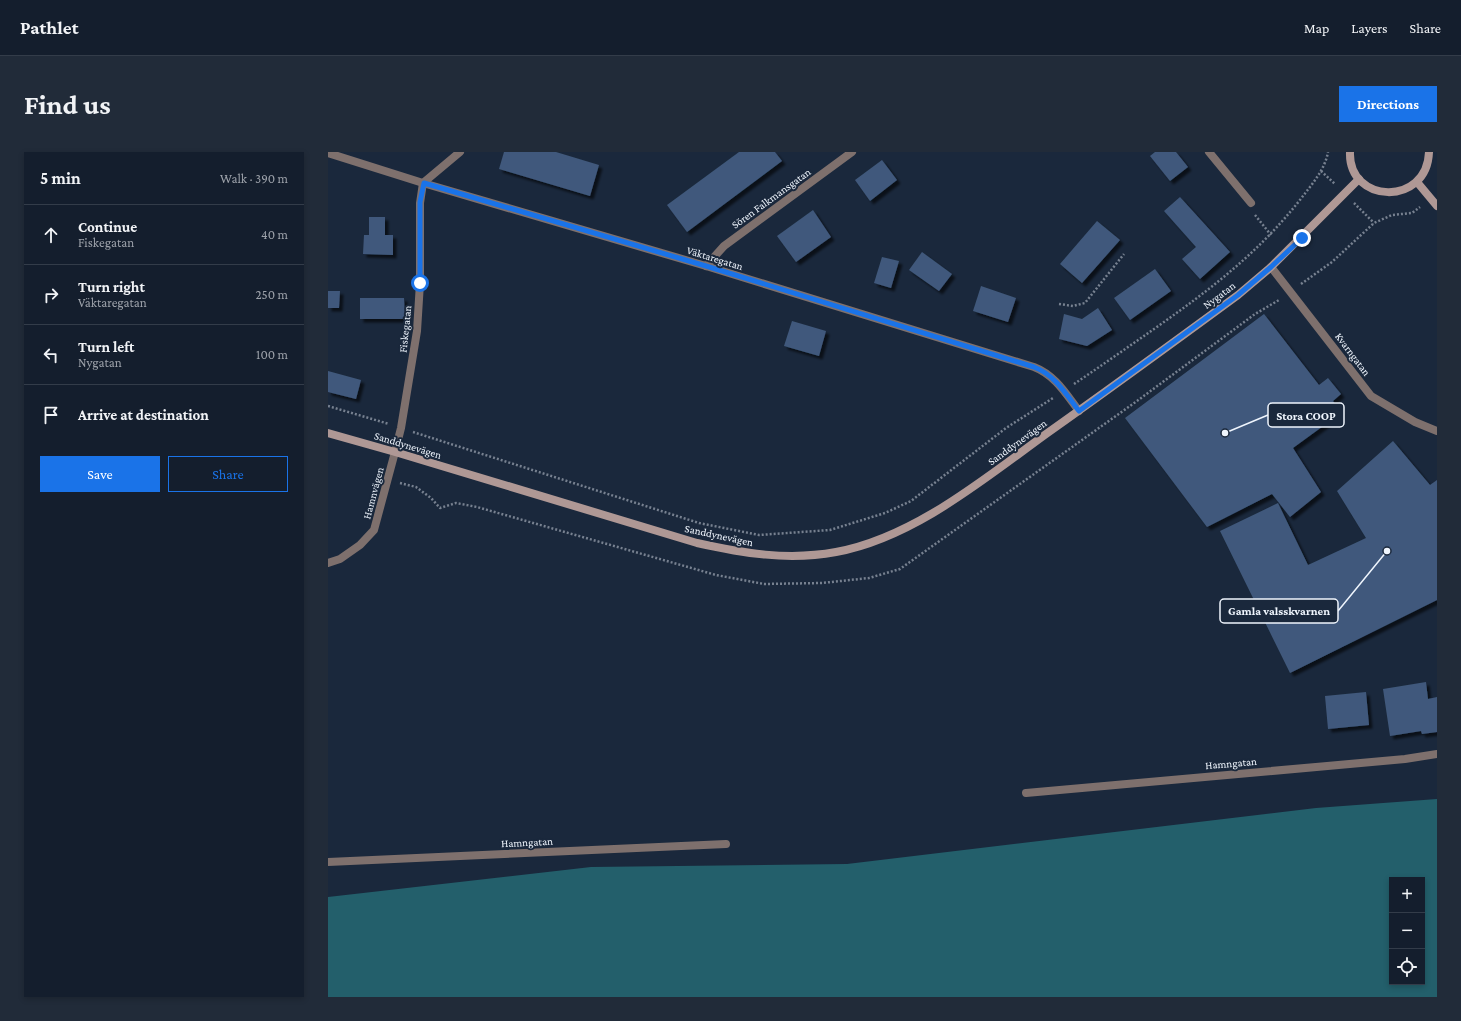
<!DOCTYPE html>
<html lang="en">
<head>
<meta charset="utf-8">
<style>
	body { margin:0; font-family:"Crimson Pro",serif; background:#212b39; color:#f1f3f6 }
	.controls { position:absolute; right:12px; bottom:12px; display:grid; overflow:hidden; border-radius:0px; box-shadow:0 2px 6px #0003 }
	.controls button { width:36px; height:36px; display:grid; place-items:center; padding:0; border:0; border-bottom:1px solid #333c49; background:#141e2d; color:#f1f3f6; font:20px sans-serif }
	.stop { position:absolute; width:12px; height:12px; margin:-9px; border:3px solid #1a73e8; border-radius:50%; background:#fff }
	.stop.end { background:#1a73e8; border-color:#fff; box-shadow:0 1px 4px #0008 }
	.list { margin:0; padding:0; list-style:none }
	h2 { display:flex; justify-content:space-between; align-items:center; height:52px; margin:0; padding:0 16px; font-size:17px }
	h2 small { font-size:13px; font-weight:400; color:#9da2aa }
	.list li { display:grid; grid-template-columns:26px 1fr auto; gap:12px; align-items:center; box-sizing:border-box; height:60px; padding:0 16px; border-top:1px solid #333c49 }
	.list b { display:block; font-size:15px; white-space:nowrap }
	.list p { margin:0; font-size:13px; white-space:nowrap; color:#9da2aa }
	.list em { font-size:13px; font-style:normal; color:#9da2aa }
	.actions { display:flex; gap:8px; padding:12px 16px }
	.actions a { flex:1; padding:9px 0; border:1px solid #1a73e8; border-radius:0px; text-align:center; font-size:14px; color:#1a73e8 }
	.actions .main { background:#1a73e8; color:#fff }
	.icon { flex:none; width:22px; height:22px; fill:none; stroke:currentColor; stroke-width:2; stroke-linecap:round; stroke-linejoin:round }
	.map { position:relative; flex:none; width:1109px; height:845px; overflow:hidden; border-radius:0px }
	header { display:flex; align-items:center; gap:24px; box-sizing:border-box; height:56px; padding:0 20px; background:#141e2d; border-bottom:1px solid #333c49 }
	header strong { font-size:19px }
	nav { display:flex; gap:22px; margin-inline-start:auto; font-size:14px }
	.intro { display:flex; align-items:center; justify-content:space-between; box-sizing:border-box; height:96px; padding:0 24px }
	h1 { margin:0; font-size:28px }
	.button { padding:10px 18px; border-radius:0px; background:#1a73e8; color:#fff; font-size:14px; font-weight:700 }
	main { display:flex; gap:24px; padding:0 24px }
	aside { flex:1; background:#141e2d; border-radius:0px; box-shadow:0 2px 6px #0003 }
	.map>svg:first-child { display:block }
	.water { fill:#235f6b; fill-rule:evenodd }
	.building { fill:#40597b; filter:url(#shadow) }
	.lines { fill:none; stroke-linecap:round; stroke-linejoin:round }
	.path { stroke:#778190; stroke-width:2.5; stroke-dasharray:2 2; stroke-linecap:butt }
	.street { stroke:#7e706d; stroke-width:8 }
	.secondary { stroke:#af9895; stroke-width:8 }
	.route { stroke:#1a73e8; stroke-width:5 }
	.labels { text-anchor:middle; stroke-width:4; stroke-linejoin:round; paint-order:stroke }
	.street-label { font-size:11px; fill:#eff5fd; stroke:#1a283c }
	.leader { fill:none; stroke:#eff5fd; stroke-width:1.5 }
	.callout-dot { fill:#eff5fd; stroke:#1a283c; stroke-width:1.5 }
	.callout { fill:#1a283c; stroke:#eff5fd; stroke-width:1.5 }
	.callout-label { font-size:12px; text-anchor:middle; font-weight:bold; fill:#eff5fd }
</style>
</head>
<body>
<header>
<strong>Pathlet</strong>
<nav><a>Map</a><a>Layers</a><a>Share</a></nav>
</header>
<div class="intro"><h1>Find us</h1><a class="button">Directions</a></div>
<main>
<aside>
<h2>5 min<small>Walk · 390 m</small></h2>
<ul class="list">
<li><svg class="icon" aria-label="ahead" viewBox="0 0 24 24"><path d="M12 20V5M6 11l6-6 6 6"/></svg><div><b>Continue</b><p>Fiskegatan</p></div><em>40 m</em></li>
<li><svg class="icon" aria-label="right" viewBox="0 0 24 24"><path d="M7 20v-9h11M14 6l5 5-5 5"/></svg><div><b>Turn right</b><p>Väktaregatan</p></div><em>250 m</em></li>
<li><svg class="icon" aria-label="left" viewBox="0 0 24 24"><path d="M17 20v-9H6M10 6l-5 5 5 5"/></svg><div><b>Turn left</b><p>Nygatan</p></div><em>100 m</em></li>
<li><svg class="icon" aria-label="arrive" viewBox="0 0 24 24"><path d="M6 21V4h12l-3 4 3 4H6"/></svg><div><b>Arrive at destination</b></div></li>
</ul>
<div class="actions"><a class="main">Save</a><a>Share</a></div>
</aside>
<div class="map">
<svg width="1109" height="845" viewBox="0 0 1109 845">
	<defs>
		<filter id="shadow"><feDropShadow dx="3.5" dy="3.5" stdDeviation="1" flood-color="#0009"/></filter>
	</defs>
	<rect width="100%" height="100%" fill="#1a283c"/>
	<path class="water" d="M1109 647V845H0V745L263 715 519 712 988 656ZM1064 728H1094V830H1064Z"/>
	<g class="building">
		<polygon points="176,0 228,0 271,13 262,44 171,17"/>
		<polygon points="411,0 447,0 454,9 359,80 339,53"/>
		<polygon points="827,0 848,0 860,15 842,29 822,4"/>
		<polygon points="554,8 569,28 542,49 527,28"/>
		<polygon points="852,45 902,100 872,127 854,107 868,95 836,59"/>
		<polygon points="485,58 503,85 468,110 449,84"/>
		<polygon points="41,65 57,65 57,83 65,83 65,103 35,102 36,83 41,83"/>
		<polygon points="769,69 792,88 754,131 732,112"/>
		<polygon points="594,100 624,122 611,139 581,118"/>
		<polygon points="554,105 571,109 563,136 546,131"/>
		<polygon points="827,117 843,139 802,168 786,146"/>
		<polygon points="653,134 688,146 680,170 645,159"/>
		<polygon points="0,139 12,139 11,156 0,156"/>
		<polygon points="32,146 76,146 77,167 32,167"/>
		<polygon points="770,156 784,178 759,194 731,187 736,162 754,167"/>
		<polygon points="936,162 991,233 1000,226 1013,242 1005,249 1013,261 965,296 993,340 962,365 944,342 879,375 797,266"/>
		<polygon points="464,169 498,179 491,204 456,194"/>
		<polygon points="0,219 33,228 28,247 0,240"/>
		<polygon points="1065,289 1102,333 1109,328 1109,448 962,521 892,379 950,351 980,413 1038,386 1009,339"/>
		<polygon points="1098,530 1100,547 1109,545 1109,580 1094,582 1093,579 1062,584 1055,537"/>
		<polygon points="1038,540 1041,573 1000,577 997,544"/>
	</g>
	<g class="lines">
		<g class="path">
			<polyline points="993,19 1007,32"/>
			<polyline points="1026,51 1046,71"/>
			<polyline points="927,63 943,83"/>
			<polyline points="973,132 1004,110 1046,71 1064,63 1084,61 1092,55"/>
			<polyline points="731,152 745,154 757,151 796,102"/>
			<path d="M746 232C773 214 800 195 826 177 883 137 932 100 975 44 985 31 997 17 1000 0"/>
			<polyline points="0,254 61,272"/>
			<polyline points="85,280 371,371 431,383 502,378 557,361 583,349 678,276 725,246"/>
			<polyline points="72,331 88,335 103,346 112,356 128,351 149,355 388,423 436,432 494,431 541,426 572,417 809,249 927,162 951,148"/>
		</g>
		<g class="street">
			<polyline points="881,0 923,51"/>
			<path d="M0 1 95 31 378 114 706 215C727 223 738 242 751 259"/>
			<polyline points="378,114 396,94 524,0"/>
			<polyline points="943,115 1043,244 1087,270 1109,279"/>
			<polyline points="0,411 12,407 32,393 46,378 67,300 73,276 89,179 92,131 92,51 95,31 132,0"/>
			<polyline points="698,641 1077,607 1109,602"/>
			<polyline points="0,710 398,692"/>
		</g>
		<g class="secondary">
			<path d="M1022 0C1020 52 1099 55 1101 0"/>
			<polyline points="1089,30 1109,54"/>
			<path d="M0 281 67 300 369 391C414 401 460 409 508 400 585 386 656 327 718 282 783 236 846 190 910 143L943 115 1031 27"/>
		</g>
	</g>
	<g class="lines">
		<path class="route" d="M92 131V50L96 31 378 114 706 215C727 223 738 242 751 259L910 143 943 115 974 86"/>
	</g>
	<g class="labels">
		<g class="street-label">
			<text transform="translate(443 46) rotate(-36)" y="4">Sören Falkmansgatan</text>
			<text transform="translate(387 106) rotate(17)" y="4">Väktaregatan</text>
			<text transform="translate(891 143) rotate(-37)" y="4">Nygatan</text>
			<text transform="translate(77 177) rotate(-84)" y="4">Fiskegatan</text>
			<text transform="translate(1025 202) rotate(53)" y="4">Kvarngatan</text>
			<text transform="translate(689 290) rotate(-36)" y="4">Sanddynevägen</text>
			<text transform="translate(80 293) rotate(17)" y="4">Sanddynevägen</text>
			<text transform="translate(45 341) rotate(-75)" y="4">Hamnvägen</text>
			<text transform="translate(391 383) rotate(12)" y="4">Sanddynevägen</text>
			<text transform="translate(903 611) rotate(-5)" y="4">Hamngatan</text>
			<text transform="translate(199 690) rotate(-3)" y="4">Hamngatan</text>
		</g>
	</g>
	<path class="leader" d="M897 281L940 263M1059 399L1010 459"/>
	<g class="callout-dot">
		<circle cx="897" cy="281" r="4"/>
		<circle cx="1059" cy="399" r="4"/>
	</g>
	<g class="callout">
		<rect x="940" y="251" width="76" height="24" rx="4"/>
		<rect x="892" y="447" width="118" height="24" rx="4"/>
	</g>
	<g class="callout-label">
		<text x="978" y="268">Stora COOP</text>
		<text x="951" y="463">Gamla valsskvarnen</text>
	</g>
</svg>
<div class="controls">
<button>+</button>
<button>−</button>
<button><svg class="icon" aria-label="locate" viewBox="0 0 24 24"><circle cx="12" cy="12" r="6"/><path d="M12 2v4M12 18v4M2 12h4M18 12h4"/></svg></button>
</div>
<div class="stop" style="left:92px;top:131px"></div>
<div class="stop end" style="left:974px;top:86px"></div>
</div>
</main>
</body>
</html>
